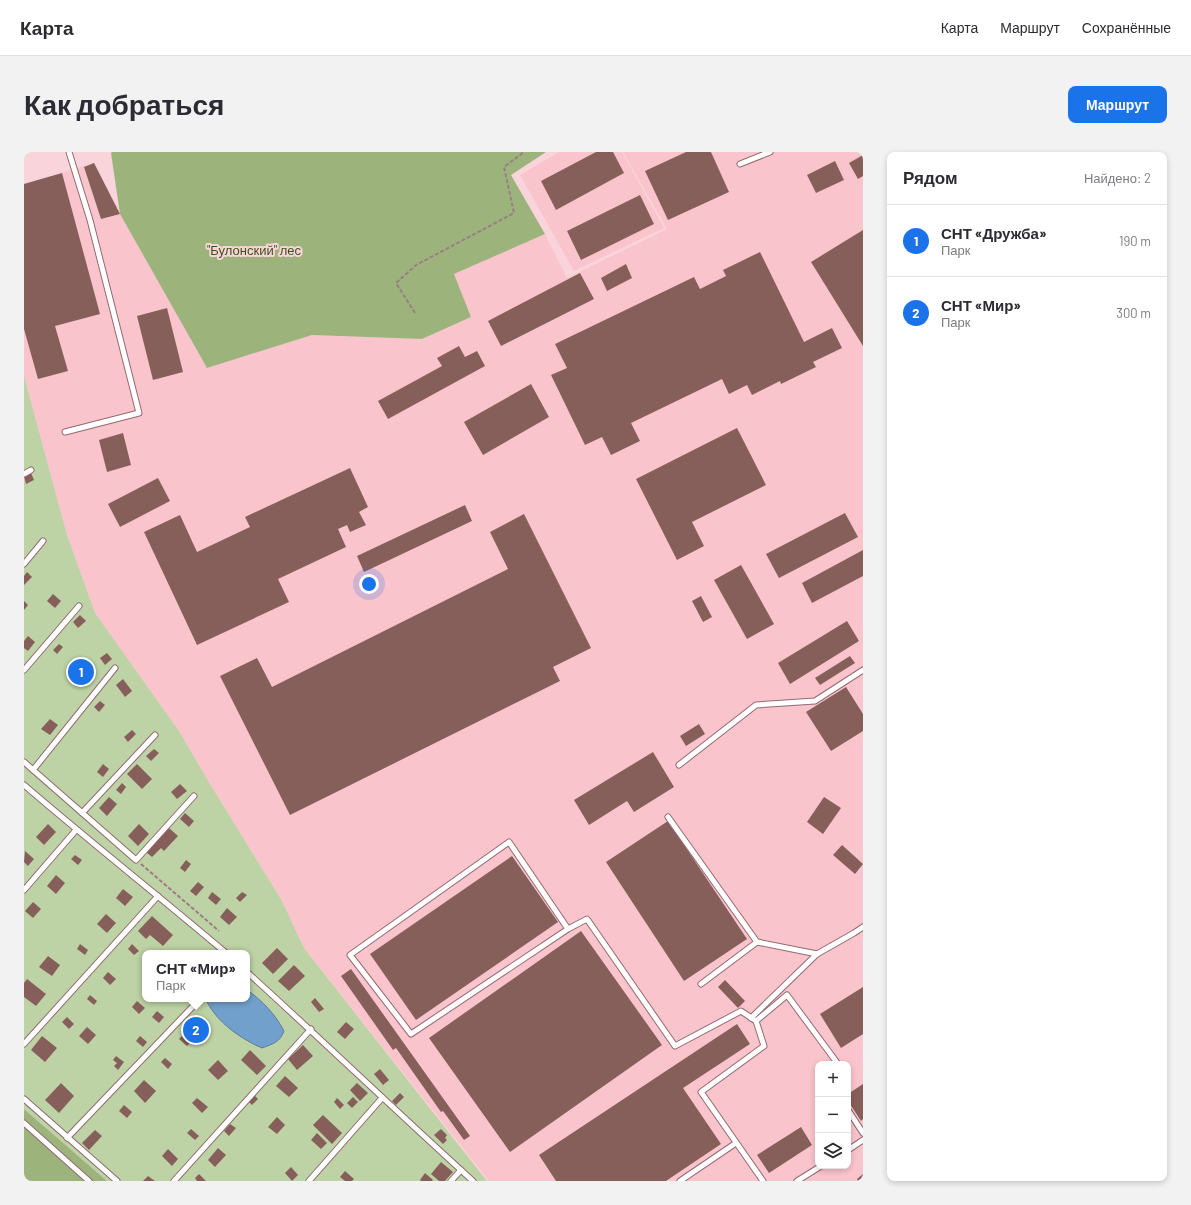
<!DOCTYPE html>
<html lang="ru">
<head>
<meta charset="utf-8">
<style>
	body { margin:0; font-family:Barlow,sans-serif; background:#f2f2f3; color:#2b2b33 }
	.controls { position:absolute; right:12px; bottom:12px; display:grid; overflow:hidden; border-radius:8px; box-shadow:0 2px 6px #0003 }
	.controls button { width:36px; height:36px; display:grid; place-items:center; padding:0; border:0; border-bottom:1px solid #e1e1e2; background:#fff; color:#2b2b33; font:20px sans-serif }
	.you { position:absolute; left:345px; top:432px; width:14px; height:14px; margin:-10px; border:3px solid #fff; border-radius:50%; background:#1a73e8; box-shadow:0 0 0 6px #1a73e833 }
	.badge { display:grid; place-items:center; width:26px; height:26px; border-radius:50%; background:#1a73e8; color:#fff; font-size:13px; font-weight:700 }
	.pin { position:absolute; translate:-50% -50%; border:2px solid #fff; box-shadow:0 1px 4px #0006 }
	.popup { position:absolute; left:118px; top:798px; width:108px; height:52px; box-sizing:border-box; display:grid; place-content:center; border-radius:8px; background:#fff; filter:drop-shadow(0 1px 3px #0005); font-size:13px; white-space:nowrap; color:#7c7c81 }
	.popup b { font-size:15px; color:#2b2b33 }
	.popup::after { content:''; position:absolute; left:50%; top:100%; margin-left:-8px; border:8px solid transparent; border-top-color:#fff }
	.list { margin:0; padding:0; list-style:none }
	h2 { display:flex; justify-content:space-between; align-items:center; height:52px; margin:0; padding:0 16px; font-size:17px }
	h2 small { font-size:13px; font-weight:400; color:#7c7c81 }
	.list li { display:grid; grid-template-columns:26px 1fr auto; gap:12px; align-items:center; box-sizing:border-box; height:72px; padding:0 16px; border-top:1px solid #e1e1e2 }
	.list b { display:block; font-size:15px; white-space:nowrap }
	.list p { margin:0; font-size:13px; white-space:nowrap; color:#7c7c81 }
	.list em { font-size:13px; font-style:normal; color:#7c7c81 }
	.icon { flex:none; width:22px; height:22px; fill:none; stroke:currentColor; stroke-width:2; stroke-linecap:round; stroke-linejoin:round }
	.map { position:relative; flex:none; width:839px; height:1029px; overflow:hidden; border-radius:8px }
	header { display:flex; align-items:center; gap:24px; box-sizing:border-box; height:56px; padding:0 20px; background:#fff; border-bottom:1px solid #e1e1e2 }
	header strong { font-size:19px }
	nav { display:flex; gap:22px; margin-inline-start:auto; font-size:14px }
	.intro { display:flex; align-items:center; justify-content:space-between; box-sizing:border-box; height:96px; padding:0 24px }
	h1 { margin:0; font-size:28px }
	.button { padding:10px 18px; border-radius:8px; background:#1a73e8; color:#fff; font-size:14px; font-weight:700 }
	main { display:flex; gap:24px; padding:0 24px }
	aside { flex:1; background:#fff; border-radius:8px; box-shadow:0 2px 6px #0003 }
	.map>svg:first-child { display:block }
	.built { fill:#fac4cc; fill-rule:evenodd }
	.green { fill:#bed3a5; fill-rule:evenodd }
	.forest { fill:#9cb47c }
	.water { fill:#72a0cc; stroke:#607b9b }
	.building { fill:#875f5a }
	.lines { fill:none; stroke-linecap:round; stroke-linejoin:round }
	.service-casing { stroke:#936a71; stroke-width:7 }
	.path { stroke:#997e83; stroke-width:2; stroke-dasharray:4 2; stroke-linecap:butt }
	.service { stroke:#fff; stroke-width:5 }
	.labels { text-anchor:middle; stroke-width:4; stroke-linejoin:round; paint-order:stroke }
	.park-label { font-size:13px; fill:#3b5216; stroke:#f9d4da }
</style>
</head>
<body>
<header>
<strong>Карта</strong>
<nav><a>Карта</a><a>Маршрут</a><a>Сохранённые</a></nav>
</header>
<div class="intro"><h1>Как добраться</h1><a class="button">Маршрут</a></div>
<main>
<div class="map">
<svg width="839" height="1029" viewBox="0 0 839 1029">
	<rect width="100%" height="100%" fill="#f9d4da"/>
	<g class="built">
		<polygon points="535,0 598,0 640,76 550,119 496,23"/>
		<path d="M599 0H839V1029H465L280 796 258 749 186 632 155 579 71 461 43 383 0 224V32L70 11 96 62 183 216 288 183 398 187 447 165 430 122 521 82 543 126 643 77ZM794 912H824V1014H794Z"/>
	</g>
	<path class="green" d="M0 224 43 383 71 461 155 579 186 632 258 749 280 796 463 1029H83L0 957ZM121 801H223V847H121Z"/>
	<g class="forest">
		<polygon points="88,0 522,0 487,23 521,82 430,122 447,165 398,187 288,183 183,216 96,62 87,1"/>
		<polygon points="0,957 83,1029 0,1029"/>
	</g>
	<path class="water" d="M223 838C239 849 251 862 260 879 256 890 249 892 238 896 217 887 194 871 183 850L184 847H223Z"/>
	<g class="building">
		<polygon points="572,0 589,0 600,21 532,58 517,29"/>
		<polygon points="662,0 687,0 705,40 644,68 621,19"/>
		<polygon points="839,3 839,24 834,27 825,11"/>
		<polygon points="811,9 820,28 792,41 783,23"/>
		<polygon points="70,11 96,62 77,67 60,15"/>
		<polygon points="38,21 76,162 31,174 44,219 14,227 0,177 0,32"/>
		<polygon points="616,43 630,72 557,108 543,79"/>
		<polygon points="839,78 839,194 787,110"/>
		<polygon points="736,100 780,190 808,176 818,196 789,210 792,215 757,232 756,229 728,243 723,233 705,242 698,227 607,271 616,289 587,303 578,285 561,293 527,223 543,216 531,192 670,125 676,137 702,124 699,118"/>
		<polygon points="602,112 608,126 583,139 577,126"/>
		<polygon points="556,121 570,147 477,194 464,169"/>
		<polygon points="143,156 159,220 129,228 113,164"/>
		<polygon points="435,194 441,205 453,199 461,214 364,267 354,249 418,214 413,206"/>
		<polygon points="507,232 525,265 459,303 440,270"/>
		<polygon points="713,276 742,333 668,370 680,394 653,408 612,327"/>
		<polygon points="99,281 107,313 83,320 75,288"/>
		<polygon points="326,316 344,355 335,360 342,373 326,380 323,373 314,377 322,395 254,427 265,450 173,493 120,380 156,363 173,400 226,375 221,365"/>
		<polygon points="7,321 10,328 2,332 0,324"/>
		<polygon points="134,326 146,349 96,375 84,352"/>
		<polygon points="441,353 448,369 340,420 333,404"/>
		<polygon points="821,361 834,385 755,426 742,402"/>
		<polygon points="500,362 567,496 529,515 536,529 266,663 196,524 233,506 248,535 484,417 466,380"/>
		<polygon points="839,398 839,424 788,451 778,431"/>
		<polygon points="717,413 750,472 723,487 690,428"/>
		<polygon points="3,420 8,425 0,433 0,424"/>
		<polygon points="29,442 37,449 31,456 23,449"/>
		<polygon points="677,444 688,465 679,470 668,449"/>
		<polygon points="0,449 4,453 0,458"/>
		<polygon points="56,463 62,469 54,476 49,470"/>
		<polygon points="823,469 835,489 766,532 754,511"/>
		<polygon points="4,484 11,490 4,499 0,496 0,489"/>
		<polygon points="35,492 39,495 33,502 29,498"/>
		<polygon points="83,501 88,507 81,513 76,506"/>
		<polygon points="826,504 831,511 796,533 791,526"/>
		<polygon points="99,527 108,539 101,545 92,533"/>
		<polygon points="822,535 839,562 839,579 807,599 782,560"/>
		<polygon points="76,549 81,553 75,560 70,555"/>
		<polygon points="26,567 34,573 26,583 17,577"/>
		<polygon points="675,572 681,582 662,594 656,584"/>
		<polygon points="108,578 112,582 104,590 100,585"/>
		<polygon points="130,597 135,601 127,609 122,604"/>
		<polygon points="629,600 650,635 610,660 603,649 565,673 550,648"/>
		<polygon points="79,612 85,617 79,625 73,620"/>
		<polygon points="113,612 128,627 118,637 103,622"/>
		<polygon points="98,631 102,635 97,642 92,638"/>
		<polygon points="156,632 163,639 153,647 147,640"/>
		<polygon points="85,645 93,652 83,664 75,656"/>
		<polygon points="800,645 817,656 799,682 783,670"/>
		<polygon points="161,661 170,669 165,675 156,667"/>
		<polygon points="644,669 723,787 660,829 582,710"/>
		<polygon points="24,672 32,680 20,693 12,685"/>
		<polygon points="115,672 125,682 114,694 104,684"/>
		<polygon points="145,676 154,684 140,699 137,696 128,705 122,700"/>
		<polygon points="818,693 839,712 831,722 809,703"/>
		<polygon points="1,699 10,707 4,714 0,710"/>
		<polygon points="51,703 58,708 54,713 47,707"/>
		<polygon points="488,704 534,770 392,868 346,802"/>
		<polygon points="162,708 167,712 161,720 156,716"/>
		<polygon points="32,723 41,731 32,742 23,734"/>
		<polygon points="174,730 180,735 172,744 166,739"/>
		<polygon points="99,737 109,745 101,754 92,746"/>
		<polygon points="188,740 197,747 192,753 184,746"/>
		<polygon points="218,740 223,743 216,750 212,746"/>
		<polygon points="9,750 17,757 9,766 1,759"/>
		<polygon points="203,756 213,765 205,773 196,765"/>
		<polygon points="82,762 92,771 83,781 73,772"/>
		<polygon points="128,764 149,783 139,794 126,783 122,787 114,779"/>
		<polygon points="557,779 638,893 486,1000 405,886"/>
		<polygon points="56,792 64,798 61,803 53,797"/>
		<polygon points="108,792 115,799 110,803 104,797"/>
		<polygon points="253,796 264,807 249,822 238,811"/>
		<polygon points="24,804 36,813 28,824 15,815"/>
		<polygon points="270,813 281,824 265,839 254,829"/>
		<polygon points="327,817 446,984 440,988 419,959 417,960 372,896 369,898 317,824"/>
		<polygon points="84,820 92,827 86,833 79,826"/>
		<polygon points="3,827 22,842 12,854 0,845 0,831"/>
		<polygon points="701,828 721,849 714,856 694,835"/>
		<polygon points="839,835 839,882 817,896 796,862"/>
		<polygon points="66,843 73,849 70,853 63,847"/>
		<polygon points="291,846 300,857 295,860 287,850"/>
		<polygon points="113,849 121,856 115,862 108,855"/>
		<polygon points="133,859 140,865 135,871 128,865"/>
		<polygon points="43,865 50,872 45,877 38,870"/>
		<polygon points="322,870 330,877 321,887 313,880"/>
		<polygon points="713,872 726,892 659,936 697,992 642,1029 532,1029 515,1003"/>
		<polygon points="63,875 72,883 64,892 55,884"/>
		<polygon points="163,879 171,886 163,894 155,887"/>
		<polygon points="18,884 33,896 21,910 7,898"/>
		<polygon points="116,884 123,890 119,895 112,889"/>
		<polygon points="279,893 289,904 273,918 264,907"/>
		<polygon points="226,898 242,914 233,923 217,908"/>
		<polygon points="92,904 100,910 94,918 90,914 93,911 89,908"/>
		<polygon points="141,906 148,912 144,917 137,910"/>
		<polygon points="194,908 204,919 194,928 184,918"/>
		<polygon points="356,917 365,928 359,933 350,922"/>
		<polygon points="261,924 274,936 265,945 252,934"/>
		<polygon points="120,928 132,939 121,951 110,939"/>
		<polygon points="37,931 50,944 35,961 21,948"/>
		<polygon points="333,931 344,941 336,949 326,938"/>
		<polygon points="839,932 839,967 837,969 824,949 824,942"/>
		<polygon points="376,941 380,945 372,953 368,949"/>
		<polygon points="230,943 234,947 228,953 224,949"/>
		<polygon points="329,945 334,950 328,956 323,951"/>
		<polygon points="173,946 184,955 178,961 168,951"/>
		<polygon points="313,946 320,953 316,957 310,950"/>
		<polygon points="100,953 108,960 103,966 95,959"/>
		<polygon points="299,963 318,981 308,992 289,973"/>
		<polygon points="253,965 261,973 253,982 244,975"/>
		<polygon points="206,972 212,976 205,984 200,979"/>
		<polygon points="777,975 788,993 745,1021 733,1003"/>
		<polygon points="167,977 175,984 171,988 163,981"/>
		<polygon points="417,977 423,983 421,986 423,988 419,992 410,983"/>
		<polygon points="71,978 78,984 65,998 58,991"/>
		<polygon points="293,981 303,991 297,997 287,988"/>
		<polygon points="194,996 202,1003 191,1015 184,1008"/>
		<polygon points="144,997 154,1007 148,1014 138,1004"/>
		<polygon points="417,1010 429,1020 421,1029 415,1029 407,1022"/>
		<polygon points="267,1015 274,1023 268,1029 261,1021"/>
		<polygon points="321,1019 330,1027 328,1029 321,1029 316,1025"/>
		<polygon points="401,1021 409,1028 408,1029 397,1029 396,1028"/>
		<polygon points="175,1022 182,1029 173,1029 171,1026"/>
		<polygon points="839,1022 839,1029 834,1029 833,1027"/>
		<polygon points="124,1024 131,1029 119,1029"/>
	</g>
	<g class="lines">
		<g class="service-casing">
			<g id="service">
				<polyline points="716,12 746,0"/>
				<polyline points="41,280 115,261 66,68 45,0"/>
				<polyline points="0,322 7,318"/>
				<polyline points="0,412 19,389"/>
				<polyline points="0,518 55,454"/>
				<polyline points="0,610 112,708 170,644"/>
				<polyline points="655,613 732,553 791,549 839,518"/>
				<polyline points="9,618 91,516"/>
				<path d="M0 633C66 690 135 744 202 801"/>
				<polyline points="58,661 131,583"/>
				<polyline points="644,665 733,790 677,832"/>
				<polyline points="0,738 52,678"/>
				<polyline points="544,777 387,882 326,803 485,690 544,777 563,767 651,894 717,859 732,869 740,894 677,940 739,1029"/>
				<polyline points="733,790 793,802 830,781 839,775"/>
				<path d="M223 820C299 889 373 960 449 1029"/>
				<polyline points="727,866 793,802"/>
				<polyline points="732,869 763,843 814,912"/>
				<polyline points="0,892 134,744"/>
				<polyline points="0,947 93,1029"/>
				<polyline points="824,958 839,981"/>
				<polyline points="0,971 65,1029"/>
				<polyline points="43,986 176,847"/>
				<polyline points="824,998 839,988"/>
				<polyline points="150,1029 287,877"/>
				<polyline points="285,1029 358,946"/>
				<polyline points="427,1029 437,1018"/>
				<polyline points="656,1029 712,991"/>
				<polyline points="773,1029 797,1014"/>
			</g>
		</g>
		<g class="path">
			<polyline points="391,161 372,131 392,113 490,61 480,15 500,0"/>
			<polyline points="117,712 195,779"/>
		</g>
		<use href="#service" class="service"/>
	</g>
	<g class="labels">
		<g class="park-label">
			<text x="230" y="103">"Булонский" лес</text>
		</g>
	</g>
</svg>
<div class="controls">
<button>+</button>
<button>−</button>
<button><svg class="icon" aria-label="layers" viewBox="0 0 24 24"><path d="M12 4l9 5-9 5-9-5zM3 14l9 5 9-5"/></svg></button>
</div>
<div class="you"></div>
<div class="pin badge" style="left:57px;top:520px">1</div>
<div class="pin badge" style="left:172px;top:878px">2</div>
<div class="popup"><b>СНТ «Мир»</b>Парк</div>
</div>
<aside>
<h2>Рядом<small>Найдено: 2</small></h2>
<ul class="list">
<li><span class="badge">1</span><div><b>СНТ «Дружба»</b><p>Парк</p></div><em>190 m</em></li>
<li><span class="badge">2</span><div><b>СНТ «Мир»</b><p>Парк</p></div><em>300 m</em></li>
</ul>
</aside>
</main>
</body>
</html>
